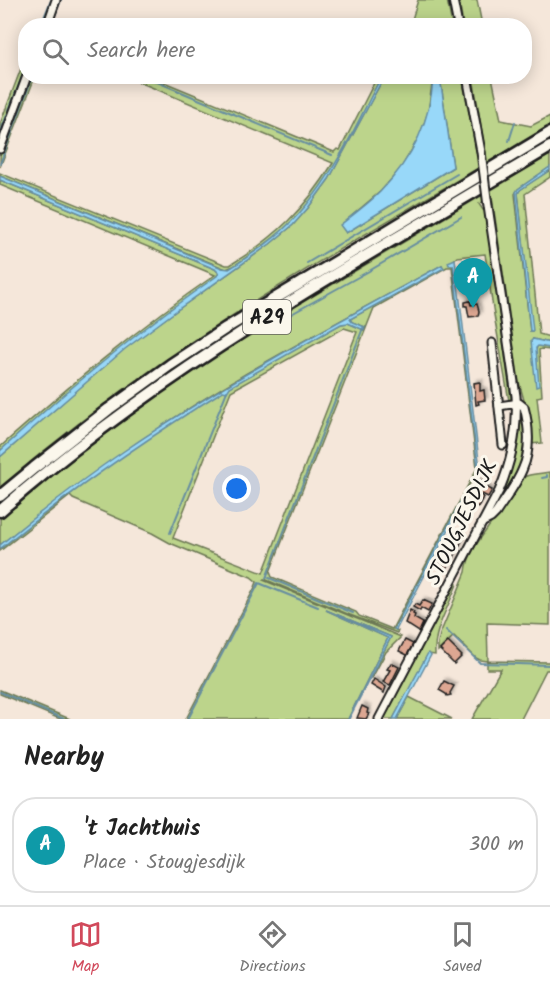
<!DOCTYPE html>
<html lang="en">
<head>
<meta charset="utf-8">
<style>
	body { margin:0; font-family:Kalam,sans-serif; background:#f6f6f6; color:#222 }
	.you { position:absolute; left:237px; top:489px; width:21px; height:21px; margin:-15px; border:4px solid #fff; border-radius:50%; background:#1a73e8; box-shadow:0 0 0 9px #1a73e833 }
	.badge { display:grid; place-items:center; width:39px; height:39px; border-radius:50%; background:#d1495b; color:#fff; font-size:20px; font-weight:700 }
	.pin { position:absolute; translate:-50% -50px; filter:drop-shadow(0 2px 3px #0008) }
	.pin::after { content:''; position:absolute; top:32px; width:21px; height:18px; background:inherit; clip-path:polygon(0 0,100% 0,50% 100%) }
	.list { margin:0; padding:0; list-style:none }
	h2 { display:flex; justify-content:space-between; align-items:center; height:78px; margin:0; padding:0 24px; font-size:26px }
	h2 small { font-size:20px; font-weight:400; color:#767676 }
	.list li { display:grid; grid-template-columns:39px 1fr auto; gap:18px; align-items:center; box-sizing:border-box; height:96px; margin:0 12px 12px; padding:0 12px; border:2px solid #e0e0e0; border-radius:24px }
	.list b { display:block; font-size:22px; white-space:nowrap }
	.list p { margin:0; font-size:20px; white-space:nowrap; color:#767676 }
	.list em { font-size:20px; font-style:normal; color:#767676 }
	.icon { flex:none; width:33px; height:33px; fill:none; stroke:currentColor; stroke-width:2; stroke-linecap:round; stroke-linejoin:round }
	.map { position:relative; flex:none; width:550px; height:719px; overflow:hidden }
	.search { position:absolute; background:#fff; box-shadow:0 3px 15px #0003; left:18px; right:18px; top:18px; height:66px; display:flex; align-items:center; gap:15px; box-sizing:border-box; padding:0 21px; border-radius:24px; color:#767676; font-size:22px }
	.sheet { height:186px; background:#fff }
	nav { display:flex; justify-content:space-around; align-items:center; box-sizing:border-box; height:84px; border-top:2px solid #e0e0e0; background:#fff; font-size:16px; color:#767676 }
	nav a { display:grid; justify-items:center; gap:3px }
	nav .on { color:#d1495b }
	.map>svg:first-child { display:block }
	.green { fill:#bcd48b; stroke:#6c7854; stroke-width:1.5; fill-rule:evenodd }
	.water { fill:#98d8f9; stroke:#668da1; stroke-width:1.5 }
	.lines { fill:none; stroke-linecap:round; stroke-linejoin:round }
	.stream { stroke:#668da1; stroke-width:2 }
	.building { fill:#dda792; stroke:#1c1c1c; stroke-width:1.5; filter:url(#shadow) }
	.minor-casing { stroke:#1c1c1c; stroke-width:11 }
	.highway-casing { stroke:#1c1c1c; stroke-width:15 }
	.minor { stroke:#fbf7ec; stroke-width:7 }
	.highway { stroke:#fbf7ec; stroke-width:10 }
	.minor-bridge-casing { stroke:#1c1c1c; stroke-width:11; stroke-linecap:butt }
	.minor-bridge { stroke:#fbf7ec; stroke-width:7 }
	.labels { text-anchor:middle; stroke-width:6; stroke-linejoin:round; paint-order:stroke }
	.shield { fill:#fbf7ec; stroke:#5f5e5a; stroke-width:1.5 }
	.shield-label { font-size:20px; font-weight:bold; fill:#1c1c1c }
	.street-label { font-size:21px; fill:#1c1c1c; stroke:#fbf7ec }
</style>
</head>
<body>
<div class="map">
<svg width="550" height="719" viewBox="0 0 550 719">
	<defs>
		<filter id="shadow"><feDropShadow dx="2.5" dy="-2.5" stdDeviation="1.5" flood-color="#0004"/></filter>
	</defs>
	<rect width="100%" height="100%" fill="#f5e7da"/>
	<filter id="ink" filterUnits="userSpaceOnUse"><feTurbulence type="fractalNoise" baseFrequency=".0167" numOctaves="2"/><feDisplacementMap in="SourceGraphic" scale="12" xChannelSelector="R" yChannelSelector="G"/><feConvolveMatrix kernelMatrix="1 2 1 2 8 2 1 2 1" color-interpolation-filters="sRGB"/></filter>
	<g filter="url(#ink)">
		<g class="green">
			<polygon points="418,0 447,0 452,25 410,26"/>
			<polygon points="459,0 477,0 482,25 463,25"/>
			<polygon points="25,58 26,76 0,145 0,124"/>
			<polygon points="29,77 35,77 0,167 0,153"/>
			<path d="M127 77H152L334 152 337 149 340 150 377 77H381C356 127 333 181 293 221 275 239 254 252 234 266L226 269 0 176V173L226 265H230C275 238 306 208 333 163Z"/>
			<path d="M384 77H433L428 112 420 135 411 151 401 168 381 191 341 225 346 233 453 167 440 77H462L477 155 485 150 473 77H492L501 120 531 126 550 116V125C421 203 287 276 162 362 106 401 52 443 0 487V457L124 349 180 308 270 244 293 225 308 208 329 179Z"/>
			<path d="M550 155V167L518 189 515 194 530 331H532L518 193 520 190 550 170V177L525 194 539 334 550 337V343L533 339 536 351 537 346 550 348V350L541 349 539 350 542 396 537 397 542 443 529 444 527 411 519 382 492 197 479 204 483 210H485L511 399 509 401 494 315 485 254 457 257 449 264 453 265 478 468 394 629 398 631 397 633 350 615 264 579 263 580 401 637 386 652 372 678H371L391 637 326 610 388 638 348 719H186L255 587 257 582 251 577 170 543 152 533 73 499 70 496 0 551V549C70 492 143 438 221 392 261 369 301 346 341 324L348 323 364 330 365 327 352 322 350 319 443 268 442 265C377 301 311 336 247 373 160 424 78 482 0 545V519L75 457 162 392 197 368 276 318ZM447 267H452L477 468 392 629 359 616 356 612 272 577 270 572 374 308ZM344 328 357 332 263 573 173 538 231 391Z"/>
			<path d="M0 180 215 269 219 273 217 276C141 330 69 388 0 451V447C69 386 139 327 215 275L0 185Z"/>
			<path d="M521 409H523C524 420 526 432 526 443 524 470 507 490 493 512 510 480 521 446 521 409Z"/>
			<path d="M550 472V625L487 623 488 661 550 662V670H546L521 719H472L501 669H487V661L480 660 476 658 454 636 438 651V643L440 634 466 572C468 552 482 537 492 522 501 509 509 495 518 481 526 473 539 474 550 472Z"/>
			<path d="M456 583 457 584C449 607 433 629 435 655L428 654 393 719H384Z"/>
			<polygon points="0,690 70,719 60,719 0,694"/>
			<polygon points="409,697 452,719 397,719"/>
		</g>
		<g class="water">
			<path d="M381 77H384L329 179 308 208 293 225 270 244 180 308 125 349 0 457V451C69 388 141 328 217 276L219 273 215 269 0 180V176L222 268 229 269C238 264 247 257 256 251 321 207 346 144 381 77Z"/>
			<path d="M433 77H440L453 167 346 233 340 225C354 214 368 204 380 192 411 160 431 121 433 77Z"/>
			<polygon points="550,167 550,170 520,190 518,193 533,331 530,331 516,192 518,189"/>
			<polygon points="455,259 480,469 478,468 453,265 449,265 448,262"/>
			<path d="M442 265 444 268 350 319 352 322 365 327 364 330 348 323 341 324 230 387 227 392 223 391C145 440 71 490 0 549V545C40 512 81 480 124 451 226 382 334 324 442 265Z"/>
			<polygon points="533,339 550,343 550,348 538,346 536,348 539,386 536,387 531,341"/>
			<polygon points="460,503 462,504 396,630 394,629"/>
			<polygon points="326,610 391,637 349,719 348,719 388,638"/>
			<polygon points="428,653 431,655 397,719 393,719"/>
		</g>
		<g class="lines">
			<g class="stream">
				<polyline points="43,20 51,0"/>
				<polyline points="51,26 61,0"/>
				<polyline points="143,76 332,155"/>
				<polyline points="0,133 26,66"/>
				<polyline points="509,141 515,122"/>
				<polyline points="0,164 32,78"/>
				<polyline points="307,263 457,174"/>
				<polyline points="286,317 369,271 461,217"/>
				<polyline points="542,478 547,477 547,475"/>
				<polyline points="170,533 227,391"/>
				<polyline points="267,577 353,613"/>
				<polyline points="266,578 363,328"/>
				<polyline points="446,630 480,663 550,665"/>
				<polyline points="0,692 64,719"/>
				<polyline points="188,719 259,583 318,607"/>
			</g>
		</g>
		<g class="building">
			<polygon points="470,301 471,305 477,304 479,311 478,316 469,317 467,306 465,306 465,302"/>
			<polygon points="480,382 480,391 484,390 485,400 478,401 479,404 476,405 474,383"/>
			<polygon points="478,480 487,484 486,487 492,490 488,497 482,494 481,496 483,497 478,507 472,504 477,492 473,490"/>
			<polygon points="454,534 463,538 452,561 451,560 447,568 439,564"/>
			<polygon points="423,600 432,604 428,612 421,608 420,611 413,607 415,604 419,606"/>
			<polygon points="410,610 414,612 413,614 415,615 414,618 423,623 419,632 405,623"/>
			<polygon points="405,640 413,644 407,655 399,651"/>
			<polygon points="448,642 462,656 454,664 440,650"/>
			<polygon points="391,663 399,667 390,685 383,682 390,670 387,669"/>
			<polygon points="374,679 386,687 384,693 371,685"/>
			<polygon points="444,681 454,686 450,693 451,695 447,696 446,694 439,690"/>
			<polygon points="362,706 368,709 367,713 369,714 366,719 357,718"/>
		</g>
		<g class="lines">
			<g class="minor-casing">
				<g id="minor">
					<polyline points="453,0 458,26"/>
					<polyline points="47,26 56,0"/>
					<polyline points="467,76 481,152"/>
					<polyline points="0,149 27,76"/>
					<polyline points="492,343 503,445"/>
					<path d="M483 522 491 518 496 513C505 499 517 484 523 468 531 450 529 425 524 407L519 403 499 406"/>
					<path d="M379 719 499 491C512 461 518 429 516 396L488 206"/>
				</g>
			</g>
			<g class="highway-casing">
				<g id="highway">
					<polyline points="0,496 34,468 109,409 170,365 226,328 550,133"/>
					<path d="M0 511C166 365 361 260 550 147"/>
				</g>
			</g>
			<use href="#minor" class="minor"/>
			<use href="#highway" class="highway"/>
			<g class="minor-bridge-casing">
				<polyline id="minor-bridge" points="481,152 488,206"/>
			</g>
			<use href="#minor-bridge" class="minor-bridge"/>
		</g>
	</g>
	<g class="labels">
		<rect class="shield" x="243" y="300" width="48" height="34" rx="4.5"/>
		<g class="shield-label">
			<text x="267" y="324">A29</text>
		</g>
		<g class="street-label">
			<text transform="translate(461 522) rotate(-64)" y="7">STOUGJESDIJK</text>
		</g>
	</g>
</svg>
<div class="you"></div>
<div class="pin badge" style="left:473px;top:308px;background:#0f9aa8">A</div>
<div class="search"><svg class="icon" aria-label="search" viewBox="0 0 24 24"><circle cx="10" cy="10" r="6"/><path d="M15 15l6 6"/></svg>Search here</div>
</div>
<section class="sheet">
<h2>Nearby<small></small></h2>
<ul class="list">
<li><span class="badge" style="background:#0f9aa8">A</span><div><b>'t Jachthuis</b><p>Place · Stougjesdijk</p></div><em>300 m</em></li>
</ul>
</section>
<nav>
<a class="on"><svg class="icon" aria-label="map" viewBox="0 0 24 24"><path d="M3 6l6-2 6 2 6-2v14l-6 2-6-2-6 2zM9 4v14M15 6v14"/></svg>Map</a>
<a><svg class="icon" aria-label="directions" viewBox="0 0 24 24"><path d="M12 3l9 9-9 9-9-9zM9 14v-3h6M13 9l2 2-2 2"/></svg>Directions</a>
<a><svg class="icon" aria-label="saved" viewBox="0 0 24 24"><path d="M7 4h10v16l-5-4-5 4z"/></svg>Saved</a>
</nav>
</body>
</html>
